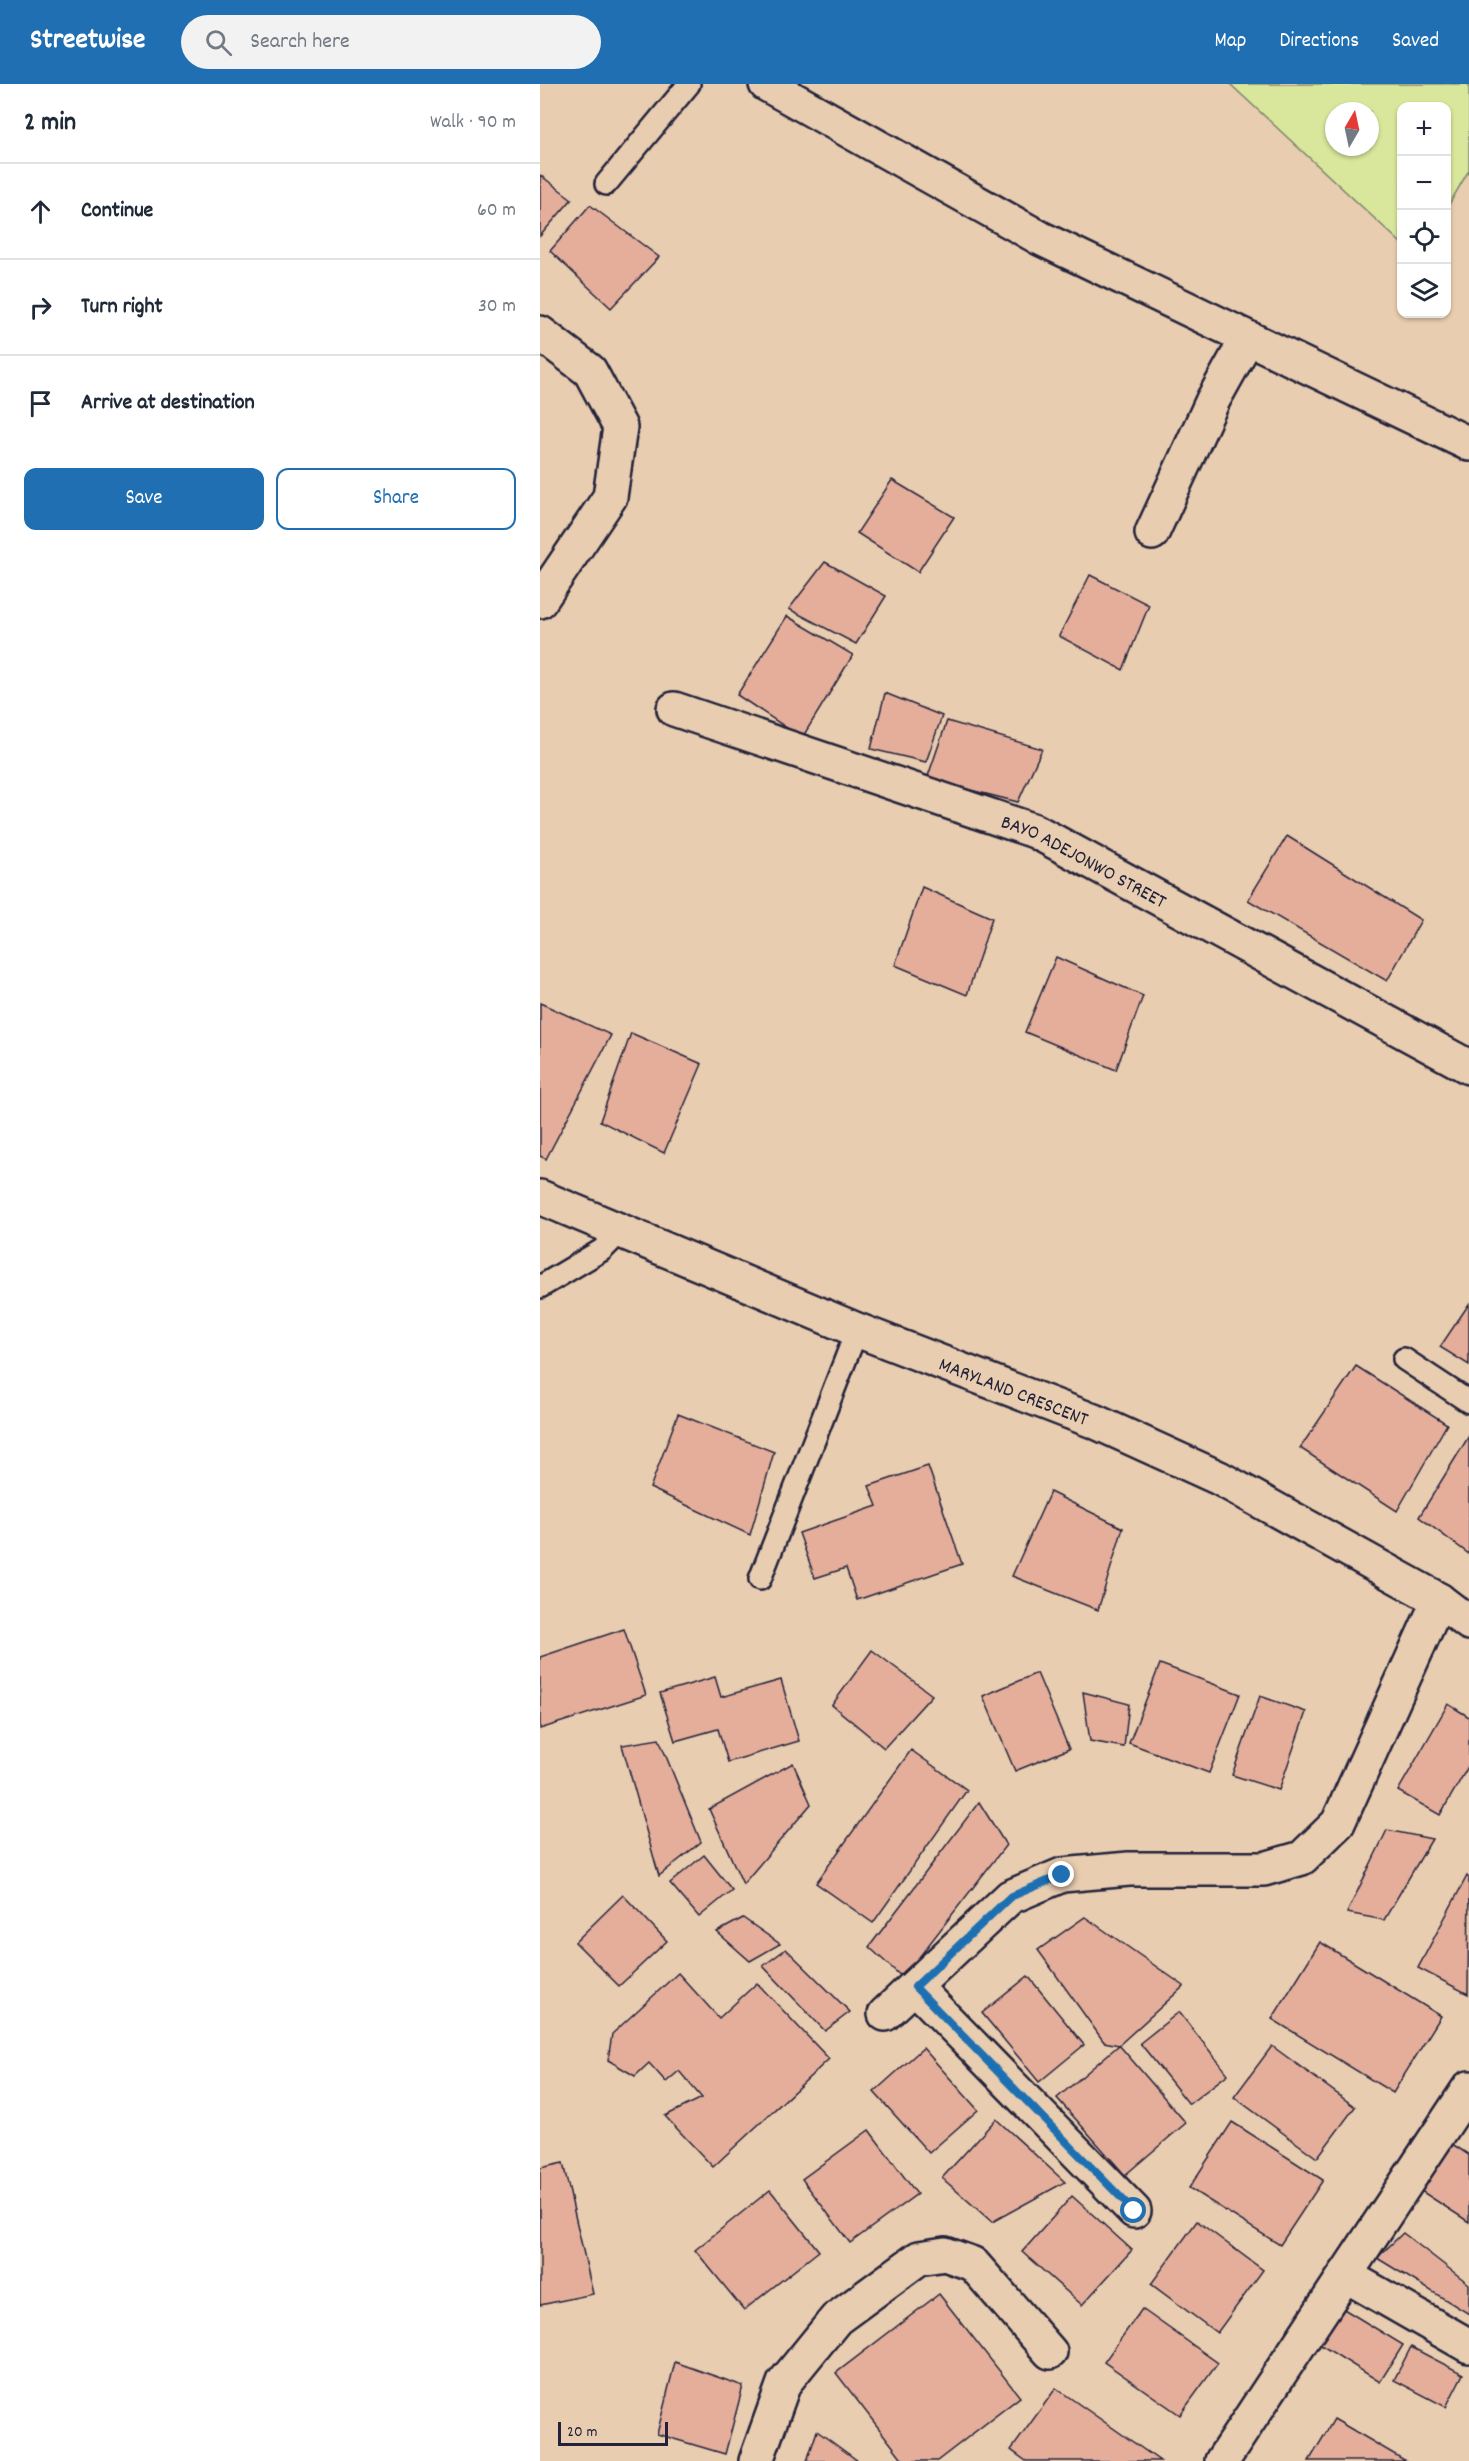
<!DOCTYPE html>
<html lang="en">
<head>
<meta charset="utf-8">
<style>
	body { margin:0; font-family:Dekko,sans-serif; background:#f2f2f3; color:#1f2937 }
	.controls { position:absolute; right:18px; top:18px; display:grid; overflow:hidden; border-radius:12px; box-shadow:0 2px 4px #0004 }
	.controls button { width:54px; height:54px; display:grid; place-items:center; padding:0; border:0; border-bottom:2px solid #e0e1e3; background:#fff; color:#1f2937; font:30px sans-serif }
	.compass { position:absolute; left:785px; top:18px; width:54px; height:54px; border-radius:50%; background:#fff; box-shadow:0 2px 4px #0004; rotate:9deg }
	.scale { position:absolute; left:18px; bottom:15px; width:110px; box-sizing:border-box; padding-left:6px; border:3px solid #22223b; border-top:0; font-size:16px; line-height:21px; white-space:nowrap; color:#22223b; -webkit-text-stroke:4px #e9cdb0; paint-order:stroke }
	.stop { position:absolute; width:18px; height:18px; margin:-14px; border:4px solid #1f6fb2; border-radius:50%; background:#fff }
	.stop.end { background:#1f6fb2; border-color:#fff; box-shadow:0 2px 6px #0008 }
	.list { margin:0; padding:0; list-style:none }
	h2 { display:flex; justify-content:space-between; align-items:center; height:78px; margin:0; padding:0 24px; font-size:26px }
	h2 small { font-size:20px; font-weight:400; color:#747a83 }
	.list li { display:grid; grid-template-columns:39px 1fr auto; gap:18px; align-items:center; box-sizing:border-box; height:96px; padding:0 24px; border-top:2px solid #e0e1e3 }
	.list b { display:block; font-size:22px; white-space:nowrap }
	.list em { font-size:20px; font-style:normal; color:#747a83 }
	.actions { display:flex; gap:12px; padding:18px 24px }
	.actions a { flex:1; padding:14px 0; border:2px solid #1f6fb2; border-radius:12px; text-align:center; font-size:21px; color:#1f6fb2 }
	.actions .main { background:#1f6fb2; color:#fff }
	.icon { flex:none; width:33px; height:33px; fill:none; stroke:currentColor; stroke-width:2; stroke-linecap:round; stroke-linejoin:round }
	.map { position:relative; flex:none; width:929px; height:2377px; overflow:hidden }
	header { display:flex; align-items:center; gap:36px; box-sizing:border-box; height:84px; padding:0 30px; background:#1f6fb2; color:#fff }
	header strong { font-size:28px }
	nav { display:flex; gap:33px; margin-inline-start:auto; font-size:21px }
	.search { width:420px; height:54px; background:#f2f2f3; display:flex; align-items:center; gap:15px; box-sizing:border-box; padding:0 21px; border-radius:33px; color:#747a83; font-size:22px }
	main { display:flex }
	aside { flex:1; background:#fff }
	.map>svg:first-child { display:block }
	.green { fill:#d8e79b; stroke:#7d846b; stroke-width:1.5; fill-rule:evenodd }
	.building { fill:#e5ae9b; stroke:#22223b; stroke-width:1.5 }
	.lines { fill:none; stroke-linecap:round; stroke-linejoin:round }
	.lane-casing { stroke:#22223b; stroke-width:26 }
	.street-casing { stroke:#22223b; stroke-width:38 }
	.lane { stroke:#e9cdb0; stroke-width:21 }
	.street { stroke:#e9cdb0; stroke-width:33 }
	.route { stroke:#1f6fb2; stroke-width:8 }
	.labels { text-anchor:middle; stroke-width:4.5; stroke-linejoin:round; paint-order:stroke }
	.street-label { font-size:20px; fill:#22223b; stroke:#e9cdb0 }
</style>
</head>
<body>
<header>
<strong>Streetwise</strong>
<div class="search"><svg class="icon" aria-label="search" viewBox="0 0 24 24"><circle cx="10" cy="10" r="6"/><path d="M15 15l6 6"/></svg>Search here</div>
<nav><a>Map</a><a>Directions</a><a>Saved</a></nav>
</header>
<main>
<aside>
<h2>2 min<small>Walk · 90 m</small></h2>
<ul class="list">
<li><svg class="icon" aria-label="ahead" viewBox="0 0 24 24"><path d="M12 20V5M6 11l6-6 6 6"/></svg><div><b>Continue</b></div><em>60 m</em></li>
<li><svg class="icon" aria-label="right" viewBox="0 0 24 24"><path d="M7 20v-9h11M14 6l5 5-5 5"/></svg><div><b>Turn right</b></div><em>30 m</em></li>
<li><svg class="icon" aria-label="arrive" viewBox="0 0 24 24"><path d="M6 21V4h12l-3 4 3 4H6"/></svg><div><b>Arrive at destination</b></div></li>
</ul>
<div class="actions"><a class="main">Save</a><a>Share</a></div>
</aside>
<div class="map">
<svg width="929" height="2377" viewBox="0 0 929 2377">
	<rect width="100%" height="100%" fill="#e9cdb0"/>
	<filter id="ink" filterUnits="userSpaceOnUse"><feTurbulence type="fractalNoise" baseFrequency=".0167" numOctaves="2"/><feDisplacementMap in="SourceGraphic" scale="12" xChannelSelector="R" yChannelSelector="G"/><feConvolveMatrix kernelMatrix="1 2 1 2 8 2 1 2 1" color-interpolation-filters="sRGB"/></filter>
	<g filter="url(#ink)">
		<path class="green" d="M690 0H929V86L907 124 906 22H862L861 159ZM794 27H830V63H794Z"/>
		<g class="building">
			<polygon points="0,91 32,115 0,152"/>
			<polygon points="50,121 119,173 71,224 10,167"/>
			<polygon points="352,396 414,433 378,488 317,449"/>
			<polygon points="285,478 346,512 316,560 249,525"/>
			<polygon points="550,491 609,521 583,586 519,552"/>
			<polygon points="247,532 313,571 262,654 197,611"/>
			<polygon points="345,609 402,632 386,678 331,665"/>
			<polygon points="407,637 502,665 478,718 387,695"/>
			<polygon points="747,752 881,836 847,897 708,816"/>
			<polygon points="382,803 452,834 427,911 355,881"/>
			<polygon points="516,873 603,912 576,986 485,948"/>
			<polygon points="0,919 71,951 6,1075 0,1072"/>
			<polygon points="91,949 162,980 124,1069 60,1037"/>
			<polygon points="929,1220 929,1281 900,1263"/>
			<polygon points="816,1282 907,1340 857,1427 760,1364"/>
			<polygon points="138,1330 234,1368 210,1451 110,1404"/>
			<polygon points="929,1352 929,1470 879,1433"/>
			<polygon points="388,1382 422,1480 317,1516 306,1484 275,1494 259,1449 337,1422 329,1402"/>
			<polygon points="510,1408 583,1444 558,1526 472,1492"/>
			<polygon points="84,1545 106,1611 0,1645 0,1573"/>
			<polygon points="332,1566 392,1611 344,1664 292,1621"/>
			<polygon points="620,1580 700,1610 669,1689 589,1659"/>
			<polygon points="497,1589 529,1665 475,1687 443,1612"/>
			<polygon points="175,1593 181,1613 241,1596 259,1657 188,1678 178,1645 135,1657 120,1609"/>
			<polygon points="543,1608 589,1620 584,1663 550,1657"/>
			<polygon points="720,1612 766,1628 739,1706 692,1691"/>
			<polygon points="908,1620 929,1633 929,1681 900,1731 858,1707"/>
			<polygon points="119,1655 161,1758 119,1792 82,1661"/>
			<polygon points="371,1666 427,1706 333,1839 276,1799"/>
			<polygon points="253,1679 271,1720 203,1800 169,1725"/>
			<polygon points="439,1718 466,1761 363,1894 329,1863"/>
			<polygon points="847,1746 892,1755 844,1836 807,1829"/>
			<polygon points="164,1771 192,1806 159,1833 130,1799"/>
			<polygon points="927,1792 929,1794 928,1910 878,1884"/>
			<polygon points="83,1811 127,1857 79,1902 35,1858"/>
			<polygon points="545,1833 644,1902 579,1961 564,1958 498,1866"/>
			<polygon points="203,1834 240,1860 210,1877 177,1848"/>
			<polygon points="780,1858 901,1932 853,2009 732,1935"/>
			<polygon points="246,1865 310,1928 285,1947 223,1882"/>
			<polygon points="138,1889 179,1934 217,1899 289,1975 173,2083 125,2032 162,2014 139,1987 126,1998 109,1979 95,1992 68,1976 72,1950"/>
			<polygon points="488,1892 544,1961 499,1998 442,1929"/>
			<polygon points="639,1928 688,1990 649,2020 600,1959"/>
			<polygon points="579,1961 646,2039 585,2091 517,2014"/>
			<polygon points="732,1962 815,2023 777,2074 694,2013"/>
			<polygon points="383,1964 438,2026 389,2069 334,2008"/>
			<polygon points="456,2035 525,2098 452,2138 402,2094"/>
			<polygon points="692,2038 783,2096 740,2161 649,2104"/>
			<polygon points="329,2046 377,2110 310,2159 262,2095"/>
			<polygon points="906,2056 929,2071 929,2138 875,2103"/>
			<polygon points="23,2079 53,2210 0,2221 0,2084"/>
			<polygon points="230,2106 279,2167 204,2226 155,2166"/>
			<polygon points="532,2112 592,2166 542,2221 482,2168"/>
			<polygon points="657,2137 723,2186 677,2249 611,2200"/>
			<polygon points="863,2149 929,2200 929,2230 837,2174"/>
			<polygon points="399,2210 480,2313 397,2377 364,2377 296,2289"/>
			<polygon points="794,2219 863,2261 840,2298 771,2255"/>
			<polygon points="602,2225 678,2279 640,2331 564,2278"/>
			<polygon points="871,2263 923,2290 906,2323 854,2296"/>
			<polygon points="135,2278 203,2302 185,2370 117,2350"/>
			<polygon points="516,2304 620,2377 486,2377 471,2366"/>
			<polygon points="794,2335 866,2377 769,2377"/>
			<polygon points="277,2347 318,2377 267,2377"/>
		</g>
		<g class="lines">
			<g class="lane-casing">
				<g id="lane">
					<polyline points="66,100 149,0"/>
					<polyline points="0,1203 62,1166 80,1148"/>
					<polyline points="864,1275 929,1318"/>
					<polyline points="220,1495 317,1246"/>
				</g>
			</g>
			<g class="street-casing">
				<g id="street">
					<polyline points="226,0 500,154 929,360"/>
					<polyline points="0,249 50,287 80,343 70,413 0,517"/>
					<polyline points="612,449 673,316 707,255"/>
					<path id="s1" d="M134 625 495 747 929 983"/>
					<path id="s2" d="M0 1113 317 1246 556 1338 679 1394 899 1516 929 1539"/>
					<polyline points="375,1903 594,2127"/>
					<polyline points="345,1930 470,1813 522,1791 589,1785 724,1785 762,1774 798,1739 899,1516"/>
					<polyline points="805,2191 929,2262"/>
					<polyline points="216,2377 244,2299 296,2235 379,2174 405,2170 433,2180 510,2268"/>
					<polyline points="682,2377 929,2004"/>
				</g>
			</g>
			<use href="#lane" class="lane"/>
			<use href="#street" class="street"/>
		</g>
	</g>
	<g class="lines" filter="url(#ink)">
		<polyline class="route" points="522,1791 470,1813 375,1903 594,2127"/>
	</g>
	<g class="labels">
		<g class="street-label">
			<text dy="7" stroke="none"><textPath href="#s1" startOffset="438">BAYO ADEJONWO STREET</textPath></text>
			<text dy="7" stroke="none"><textPath href="#s2" startOffset="512">MARYLAND CRESCENT</textPath></text>
		</g>
	</g>
</svg>
<div class="controls">
<button>+</button>
<button>−</button>
<button><svg class="icon" aria-label="locate" viewBox="0 0 24 24"><circle cx="12" cy="12" r="6"/><path d="M12 2v4M12 18v4M2 12h4M18 12h4"/></svg></button>
<button><svg class="icon" aria-label="layers" viewBox="0 0 24 24"><path d="M12 4l9 5-9 5-9-5zM3 14l9 5 9-5"/></svg></button>
</div>
<svg class="compass" viewBox="-18 -18 36 36"><path d="M0-13l5 13h-10z" fill="#e53935"/><path d="M0 13l5-13h-10z" fill="#747a83"/></svg>
<div class="scale">20 m</div>
<div class="stop" style="left:594px;top:2127px"></div>
<div class="stop end" style="left:522px;top:1791px"></div>
</div>
</main>
</body>
</html>
